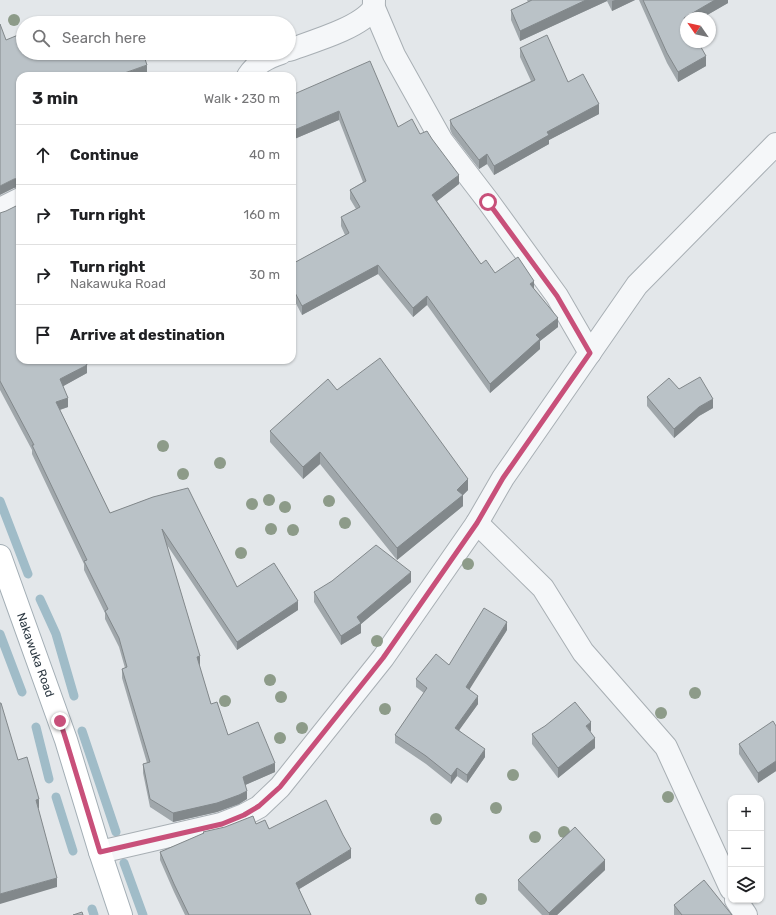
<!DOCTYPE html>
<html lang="en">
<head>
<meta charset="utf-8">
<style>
	body { margin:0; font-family:Rubik,sans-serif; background:#f6f6f6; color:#202124 }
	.controls { position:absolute; right:12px; bottom:12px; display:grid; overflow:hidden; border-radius:8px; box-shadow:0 1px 3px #0004 }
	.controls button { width:36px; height:36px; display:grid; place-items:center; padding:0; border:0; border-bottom:1px solid #e0e0e0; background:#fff; color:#202124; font:20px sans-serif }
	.compass { position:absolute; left:680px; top:12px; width:36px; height:36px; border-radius:50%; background:#fff; box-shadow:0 1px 3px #0004; rotate:304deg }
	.stop { position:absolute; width:12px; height:12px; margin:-9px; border:3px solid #c8507a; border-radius:50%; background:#fff }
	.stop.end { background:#c8507a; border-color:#fff; box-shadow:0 1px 4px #0008 }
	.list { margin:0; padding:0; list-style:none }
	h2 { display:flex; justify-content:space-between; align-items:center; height:52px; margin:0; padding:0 16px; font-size:17px }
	h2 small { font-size:13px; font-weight:400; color:#757577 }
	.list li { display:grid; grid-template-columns:26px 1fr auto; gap:12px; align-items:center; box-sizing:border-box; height:60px; padding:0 16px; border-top:1px solid #e0e0e0 }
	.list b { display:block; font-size:15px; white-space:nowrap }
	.list p { margin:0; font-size:13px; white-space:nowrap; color:#757577 }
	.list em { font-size:13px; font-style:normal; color:#757577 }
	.icon { flex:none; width:22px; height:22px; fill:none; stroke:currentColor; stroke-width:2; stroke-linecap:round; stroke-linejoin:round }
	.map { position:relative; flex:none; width:776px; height:915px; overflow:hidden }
	.search { position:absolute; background:#fff; box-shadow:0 1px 3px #0004; left:16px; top:16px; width:280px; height:44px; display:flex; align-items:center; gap:10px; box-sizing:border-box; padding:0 14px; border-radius:22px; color:#757577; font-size:15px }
	.panel { position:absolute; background:#fff; box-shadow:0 1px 3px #0004; left:16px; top:72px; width:280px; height:292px; border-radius:12px }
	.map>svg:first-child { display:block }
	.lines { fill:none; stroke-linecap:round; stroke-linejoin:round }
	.stream { stroke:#a0bcc8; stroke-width:9 }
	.minor-casing { stroke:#a8afb4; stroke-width:24 }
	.major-casing { stroke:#a3aeb5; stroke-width:24 }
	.minor { stroke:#f5f7f9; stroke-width:22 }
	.major { stroke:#fff; stroke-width:22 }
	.tree { fill:#8d9b89 }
	.wall { fill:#a0a7ab }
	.shaded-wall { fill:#82888b }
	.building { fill:#bac2c7; stroke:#82888b }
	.route { stroke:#c8507a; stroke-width:5 }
	.labels { text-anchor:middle; stroke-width:3.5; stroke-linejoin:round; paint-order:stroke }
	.street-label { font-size:12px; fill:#2c3842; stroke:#f3f6f8 }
</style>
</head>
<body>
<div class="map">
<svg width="776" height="915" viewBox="0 0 776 915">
	<rect width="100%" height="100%" fill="#e3e7ea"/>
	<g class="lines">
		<g class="stream">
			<polyline points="0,501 28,574"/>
			<polyline points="40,599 56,634 74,696"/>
			<polyline points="0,634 22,692"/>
			<polyline points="36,727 49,779"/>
			<polyline points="82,731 116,832"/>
			<polyline points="56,797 73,851"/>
			<polyline points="124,863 143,915"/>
			<polyline points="92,909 94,915"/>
		</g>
		<g class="minor-casing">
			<g id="minor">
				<polyline points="374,8 394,55 442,141 488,201 557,296 590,353"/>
				<path d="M289 50C311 42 360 28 373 9 374 7 374 3 374 0"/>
				<path d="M248 76C257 63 266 58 281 53"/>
				<polyline points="0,209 20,199"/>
				<polyline points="477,523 543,588 583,652 666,747 731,889"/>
				<polyline points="100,852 221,824 244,815 259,807 280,787 383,658 477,523 503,478 637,285 776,144"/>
				<polyline points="736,900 746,915"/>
			</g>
		</g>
		<g class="major-casing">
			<g id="major">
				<path id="s1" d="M0 556 66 740 100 852 121 915"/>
			</g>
		</g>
		<use href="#minor" class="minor"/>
		<use href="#major" class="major"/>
	</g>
	<g class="tree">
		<circle cx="14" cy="20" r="6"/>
		<circle cx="163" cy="446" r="6"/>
		<circle cx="220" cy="463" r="6"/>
		<circle cx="183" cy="474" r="6"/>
		<circle cx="269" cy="500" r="6"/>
		<circle cx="329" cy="501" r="6"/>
		<circle cx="252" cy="504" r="6"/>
		<circle cx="285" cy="507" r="6"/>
		<circle cx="345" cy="523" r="6"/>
		<circle cx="271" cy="529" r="6"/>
		<circle cx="293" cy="530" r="6"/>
		<circle cx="241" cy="553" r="6"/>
		<circle cx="468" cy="564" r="6"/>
		<circle cx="377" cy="641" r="6"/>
		<circle cx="270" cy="680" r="6"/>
		<circle cx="695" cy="693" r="6"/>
		<circle cx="281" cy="697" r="6"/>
		<circle cx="225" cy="701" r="6"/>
		<circle cx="385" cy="709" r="6"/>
		<circle cx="661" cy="713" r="6"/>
		<circle cx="302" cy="728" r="6"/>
		<circle cx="280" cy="738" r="6"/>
		<circle cx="513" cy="775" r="6"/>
		<circle cx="668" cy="797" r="6"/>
		<circle cx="496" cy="808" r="6"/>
		<circle cx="436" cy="819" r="6"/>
		<circle cx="564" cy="832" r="6"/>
		<circle cx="535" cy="837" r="6"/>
		<circle cx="481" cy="899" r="6"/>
	</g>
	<g class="wall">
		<polygon points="527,0 635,0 612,11 607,1 520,41 511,20 511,10 528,2"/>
		<polygon points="639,0 728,0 728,3 702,18 686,18 686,42 706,66 678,82 667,63"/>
		<polygon points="520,48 568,82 599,114 549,140 549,144 494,175 487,164 479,169 452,134 450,129 450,120 531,81 520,57"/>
		<polygon points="292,95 398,127 420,134 459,184 437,201 481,264 495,273 534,289 558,327 540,341 540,349 490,393 427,305 413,317 378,274 302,315 292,296 292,264 345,235 341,226 341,217 356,209 350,199 350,190 363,182 339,120 292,140"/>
		<polygon points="0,213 20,360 87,373 63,386 68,407 60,410 110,513 153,497 237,587 298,610 237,650 167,545 200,665 199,665 211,704 228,735 275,772 245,785 247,799 239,804 217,812 173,822 150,807 143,773 143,764 147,763 122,678 122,669 125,668 119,647 105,619 105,613 84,570 84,564 32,454 32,450 0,390"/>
		<polygon points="679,389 713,408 699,416 674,438 647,406 647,397"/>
		<polygon points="337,390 468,490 463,495 463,506 397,560 320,464 303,479 270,442 270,431"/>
		<polygon points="411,582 361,624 361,633 341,645 314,602 314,592"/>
		<polygon points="507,630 469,689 478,704 459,730 485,757 467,783 457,776 451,784 426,764 395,743 395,735 424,693 416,687 416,679 449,665"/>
		<polygon points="776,726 776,771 758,783 739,754 739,744"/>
		<polygon points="591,733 595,748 558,778 532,744 532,734"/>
		<polygon points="256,824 351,858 299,889 311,915 185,915 174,892 160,860 160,852 203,834 203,832"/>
		<polygon points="605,870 557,915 542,915 518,890 518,880"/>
		<polygon points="674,905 732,915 674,915"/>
	</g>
	<g class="shaded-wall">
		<polygon points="586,0 607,0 607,1 520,41 520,31"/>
		<polygon points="615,0 635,0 612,11 612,1"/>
		<polygon points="715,0 728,0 728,3 702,18 686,18 686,27 684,18"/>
		<polygon points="706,56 706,66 678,82 678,72"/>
		<polygon points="147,65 147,74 142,76 116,76"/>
		<polygon points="599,104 599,114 549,140 549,144 494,175 494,166 547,132"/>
		<polygon points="339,111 339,120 292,140 292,131"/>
		<polygon points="487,154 487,164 479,169 479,160"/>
		<polygon points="459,175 459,184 432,205 432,195"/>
		<polygon points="20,178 20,187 14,188 0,195 0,186 14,179"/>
		<polygon points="378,265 378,274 302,315 302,306"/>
		<polygon points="534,281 534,290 530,284"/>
		<polygon points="427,296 427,305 413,317 413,308"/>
		<polygon points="558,318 558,327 540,341 540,349 490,393 490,384 536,335"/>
		<polygon points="87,365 87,373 60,388 60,379"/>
		<polygon points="68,398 68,407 56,411 56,402"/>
		<polygon points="713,399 713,408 699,416 674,438 674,429 699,407"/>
		<polygon points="320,452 320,464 303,479 303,467"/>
		<polygon points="468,479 468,490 463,495 463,506 397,560 397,548"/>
		<polygon points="411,572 411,582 361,624 361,633 341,645 341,636 357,617"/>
		<polygon points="298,601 298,610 237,650 237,642"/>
		<polygon points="507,622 507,630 466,695 466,687"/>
		<polygon points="200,656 200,665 197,666 197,657"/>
		<polygon points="478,696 478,704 455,736 455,728"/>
		<polygon points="591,722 591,732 586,726"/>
		<polygon points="595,738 595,748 558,778 558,768"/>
		<polygon points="485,749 485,757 467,783 467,775"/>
		<polygon points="776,761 776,771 758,783 758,773"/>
		<polygon points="275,763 275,772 243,786 243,777"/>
		<polygon points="457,768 457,776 451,784 451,776"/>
		<polygon points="247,791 247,799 239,804 217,812 173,822 173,813"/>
		<polygon points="39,799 39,808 36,809 36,800"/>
		<polygon points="351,849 351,858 296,891 296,883"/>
		<polygon points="605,860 605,870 557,915 549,915 549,913"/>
		<polygon points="57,878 57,887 0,904 0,894"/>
	</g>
	<g class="building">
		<polygon points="532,0 586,0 520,31 511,10"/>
		<polygon points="643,0 715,0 684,18 686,22 686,42 698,42 706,56 678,72 667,53"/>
		<polygon points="0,24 6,40 23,33 23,53 72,53 74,59 93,53 94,53 95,55 101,53 143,53 147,65 116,76 20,76 20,178 14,179 0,186"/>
		<polygon points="547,35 568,82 583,74 599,104 547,132 549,135 494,166 487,154 479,160 452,125 450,120 535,80 520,48"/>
		<polygon points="370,61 398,127 412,119 420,134 427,131 432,139 459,175 432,195 481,264 486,260 495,273 518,257 534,281 530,284 558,318 536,335 540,339 490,384 427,296 413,308 378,265 302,306 292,287 292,264 349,233 341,217 360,207 350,190 366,181 339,111 292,131 292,95"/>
		<polygon points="20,204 20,360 85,360 87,365 60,379 68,398 56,402 110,513 153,497 188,488 237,587 274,563 298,601 237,642 162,529 200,656 197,657 211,704 217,702 228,735 258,722 275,763 243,777 247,791 239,795 217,803 173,813 150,799 143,764 150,762 122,669 127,667 119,638 105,611 108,609 84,561 87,560 32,445 34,445 0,381 0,213 6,211"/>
		<polygon points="380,358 468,479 457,490 463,495 397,548 320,452 303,467 270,431 328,379 337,390"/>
		<polygon points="700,377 713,399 699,407 674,429 647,397 669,378 679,389"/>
		<polygon points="376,545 411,572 357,617 361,623 341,636 314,592 332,581"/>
		<polygon points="484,608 507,622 466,687 478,696 455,728 485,749 467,775 457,768 451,776 426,756 395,735 427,688 416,679 436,654 449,665"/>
		<polygon points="575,702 591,722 586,726 595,738 558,768 532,734 545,726"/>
		<polygon points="0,703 1,703 18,760 27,757 39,799 36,800 57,878 0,894"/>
		<polygon points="773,721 776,726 776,761 758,773 739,744"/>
		<polygon points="326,800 343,835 351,849 296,883 311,915 189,915 174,884 160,852 204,833 203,832 225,827 253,816 256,824 265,820 269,829"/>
		<polygon points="575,827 605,860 549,913 518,880"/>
		<polygon points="704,880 732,915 682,915 674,905"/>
		<polygon points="82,912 83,915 73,915"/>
	</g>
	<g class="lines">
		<polyline class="route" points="60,721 66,740 100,852 222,824 244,815 259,806 280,787 383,658 477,523 503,478 590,353 557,296 488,202"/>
	</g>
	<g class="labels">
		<g class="street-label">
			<text dy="4" stroke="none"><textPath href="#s1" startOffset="105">Nakawuka Road</textPath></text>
		</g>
	</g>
</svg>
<div class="controls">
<button>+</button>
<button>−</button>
<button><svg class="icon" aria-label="layers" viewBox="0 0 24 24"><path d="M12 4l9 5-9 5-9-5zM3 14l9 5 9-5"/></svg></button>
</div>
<svg class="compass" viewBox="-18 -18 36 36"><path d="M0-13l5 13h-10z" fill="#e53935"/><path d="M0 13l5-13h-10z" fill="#757577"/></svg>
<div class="stop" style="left:488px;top:202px"></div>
<div class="stop end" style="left:60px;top:721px"></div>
<div class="search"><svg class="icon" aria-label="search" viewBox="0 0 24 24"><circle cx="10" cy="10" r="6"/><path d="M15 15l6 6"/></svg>Search here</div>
<section class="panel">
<h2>3 min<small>Walk · 230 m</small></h2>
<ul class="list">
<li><svg class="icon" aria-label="ahead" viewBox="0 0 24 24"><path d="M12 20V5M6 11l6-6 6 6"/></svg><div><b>Continue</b></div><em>40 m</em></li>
<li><svg class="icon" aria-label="right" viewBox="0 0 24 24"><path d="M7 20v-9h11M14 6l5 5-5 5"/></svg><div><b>Turn right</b></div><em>160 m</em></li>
<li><svg class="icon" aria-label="right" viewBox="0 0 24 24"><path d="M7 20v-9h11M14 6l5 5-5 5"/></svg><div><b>Turn right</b><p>Nakawuka Road</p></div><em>30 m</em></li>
<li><svg class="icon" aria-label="arrive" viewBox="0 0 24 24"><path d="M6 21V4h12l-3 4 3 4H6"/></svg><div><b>Arrive at destination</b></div></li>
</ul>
</section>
</div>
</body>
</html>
